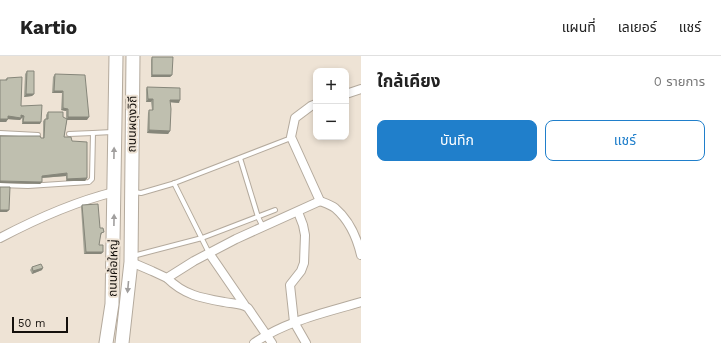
<!DOCTYPE html>
<html lang="th">
<head>
<meta charset="utf-8">
<style>
	body { margin:0; font-family:"Work Sans","Noto Sans Thai",sans-serif; background:#f2f2f2; color:#222 }
	.controls { position:absolute; right:12px; top:12px; display:grid; overflow:hidden; border-radius:8px; box-shadow:0 2px 6px #0003 }
	.controls button { width:36px; height:36px; display:grid; place-items:center; padding:0; border:0; border-bottom:1px solid #e0e0e0; background:#fff; color:#222; font:20px sans-serif }
	.scale { position:absolute; left:12px; bottom:10px; width:56px; box-sizing:border-box; padding-left:4px; border:2px solid #14100c; border-top:0; font-size:11px; line-height:14px; white-space:nowrap; color:#14100c; -webkit-text-stroke:3px #eee3d5; paint-order:stroke }
	.list { margin:0; padding:0; list-style:none }
	h2 { display:flex; justify-content:space-between; align-items:center; height:52px; margin:0; padding:0 16px; font-size:17px }
	h2 small { font-size:13px; font-weight:400; color:#767676 }
	.actions { display:flex; gap:8px; padding:12px 16px }
	.actions a { flex:1; padding:9px 0; border:1px solid #207fcb; border-radius:8px; text-align:center; font-size:14px; color:#207fcb }
	.actions .main { background:#207fcb; color:#fff }
	.map { position:relative; flex:none; width:361px; height:287px; overflow:hidden }
	header { display:flex; align-items:center; gap:24px; box-sizing:border-box; height:56px; padding:0 20px; background:#fff; border-bottom:1px solid #e0e0e0 }
	header strong { font-size:19px }
	nav { display:flex; gap:22px; margin-inline-start:auto; font-size:14px }
	main { display:flex }
	aside { flex:1; background:#fff }
	.map>svg:first-child { display:block }
	.lines { fill:none; stroke-linecap:round; stroke-linejoin:round }
	.lane-casing { stroke:#b4aa9d; stroke-width:6 }
	.street-casing { stroke:#b4aa9d; stroke-width:10 }
	.primary-casing { stroke:#b4aa9d; stroke-width:15 }
	.lane { stroke:#fff; stroke-width:4 }
	.street { stroke:#fff; stroke-width:8 }
	.primary { stroke:#fff; stroke-width:13 }
	.wall { fill:#a4a496 }
	.shaded-wall { fill:#86867a }
	.building { fill:#bfbfaf; stroke:#86867a }
	.oneway { fill:#a19f9e }
	.labels { text-anchor:middle; stroke-width:4; stroke-linejoin:round; paint-order:stroke }
	.street-label { font-size:12px; fill:#14100c; stroke:#eee3d5 }
</style>
</head>
<body>
<header>
<strong>Kartio</strong>
<nav><a>แผนที่</a><a>เลเยอร์</a><a>แชร์</a></nav>
</header>
<main>
<div class="map">
<svg width="361" height="287" viewBox="0 0 361 287">
	<rect width="100%" height="100%" fill="#eee3d5"/>
	<g class="lines">
		<g class="lane-casing">
			<g id="lane">
				<polyline points="0,77 38,79"/>
				<polyline points="69,78 93,77"/>
				<polyline points="240,102 258,161 263,171"/>
				<polyline points="174,127 209,197"/>
				<polyline points="0,129 28,130 89,126 92,123 93,77 112,76"/>
				<polyline points="134,136 141,137 172,128 291,82"/>
				<polyline points="133,200 202,182 275,154"/>
			</g>
		</g>
		<g class="street-casing">
			<g id="street">
				<polyline points="346,38 361,33"/>
				<path d="M316 48 311 50 295 62 291 81 320 145C325 147 331 149 335 152 349 164 357 182 361 199"/>
				<polyline points="298,156 303,169 305,179 304,207 301,215 290,229 294,266 306,287"/>
				<path d="M0 182C36 163 74 146 114 136"/>
				<polyline points="209,197 244,248"/>
				<polyline points="131,206 152,215 167,222 194,205 236,183 320,145"/>
				<path d="M167 222C184 239 201 242 224 246 232 248 242 247 248 252L272 287"/>
				<path d="M254 287C286 265 324 257 361 246"/>
			</g>
		</g>
		<g class="primary-casing">
			<g id="primary">
				<polyline points="106,287 112,248 116,0"/>
				<polyline points="122,287 131,206 133,0"/>
			</g>
		</g>
		<use href="#lane" class="lane"/>
		<use href="#street" class="street"/>
		<use href="#primary" class="primary"/>
	</g>
	<g class="wall">
		<polygon points="152,1 172,19 170,21 151,21 151,4"/>
		<polygon points="27,15 34,38 32,40 24,41 25,18"/>
		<polygon points="55,18 87,64 67,64 64,81 72,85 87,122 85,125 66,125 66,120 42,122 42,126 40,128 41,82 43,82 43,65 45,63 46,63 46,59 48,56 66,63 66,55 61,54 62,37 52,37 53,21"/>
		<polygon points="7,22 21,50 40,68 22,68 22,62 21,62 20,64 8,63 6,66 0,66 0,24 5,24"/>
		<polygon points="147,31 179,47 170,46 170,75 168,78 147,77 148,57 149,54 152,54 151,46 146,46 146,33"/>
		<polygon points="82,149 100,172 102,178 100,179 99,189 103,196 101,198 84,198 81,151"/>
		<polygon points="32,211 42,214 32,218 30,214"/>
	</g>
	<g class="shaded-wall">
		<polygon points="152,19 172,19 170,21 151,21"/>
		<polygon points="54,35 63,35 62,37 52,37"/>
		<polygon points="26,38 34,38 32,40 24,41"/>
		<polygon points="148,43 153,43 151,46 146,46"/>
		<polygon points="170,44 180,44 179,47 168,46"/>
		<polygon points="63,52 68,53 66,55 61,54"/>
		<polygon points="21,59 24,60 20,64 6,63 8,60"/>
		<polygon points="68,61 89,61 87,64 66,64"/>
		<polygon points="0,63 8,63 6,66 0,66"/>
		<polygon points="23,66 41,66 40,68 22,68"/>
		<polygon points="149,74 170,75 168,78 147,77"/>
		<polygon points="67,117 66,120 40,122 42,120"/>
		<polygon points="87,122 85,125 66,125 67,123"/>
		<polygon points="0,125 42,126 40,128 0,127"/>
		<polygon points="0,154 9,154 7,156 0,156"/>
		<polygon points="86,196 103,196 101,198 84,198"/>
		<polygon points="43,212 42,214 32,218 33,215"/>
	</g>
	<g class="building">
		<polygon points="152,1 173,1 172,19 152,19"/>
		<polygon points="27,15 34,15 34,38 26,38"/>
		<polygon points="55,18 85,19 89,61 68,61 68,53 63,52 63,35 54,35"/>
		<polygon points="22,21 21,50 42,49 41,66 23,66 24,60 21,59 21,62 8,60 8,63 0,63 0,24 7,24 7,22"/>
		<polygon points="147,31 180,32 180,44 170,44 171,53 170,75 149,74 149,54 153,54 153,43 148,43"/>
		<polygon points="48,56 63,56 63,61 67,63 64,81 71,81 72,85 87,86 87,122 67,123 67,117 42,120 42,126 0,125 0,80 40,80 41,82 44,82 45,63 48,63"/>
		<polygon points="0,131 10,131 9,154 0,154"/>
		<polygon points="98,148 100,172 103,172 104,176 101,177 99,189 103,189 103,196 86,196 82,149"/>
		<polygon points="41,208 43,212 33,215 32,211"/>
	</g>
	<defs><path id="oneway-solid" d="M-6-.8H1V-3.2L6.5 0L1 3.2V.8H-6Z"/></defs>
	<g class="oneway">
		<use href="#oneway-solid" transform="translate(114 97) rotate(-89)"/>
		<use href="#oneway-solid" transform="translate(114 164) rotate(-89)"/>
		<use href="#oneway-solid" transform="translate(128 231) rotate(95)"/>
	</g>
	<g class="labels">
		<g class="street-label">
			<text transform="translate(132 68) rotate(-89)" y="4">ถนนผดุงวิถี</text>
			<text transform="translate(113 212) rotate(-89)" y="4">ถนนค้อใหญ่</text>
		</g>
	</g>
</svg>
<div class="controls">
<button>+</button>
<button>−</button>
</div>
<div class="scale">50 m</div>
</div>
<aside>
<h2>ใกล้เคียง<small>0 รายการ</small></h2>
<ul class="list">
</ul>
<div class="actions"><a class="main">บันทึก</a><a>แชร์</a></div>
</aside>
</main>
</body>
</html>
